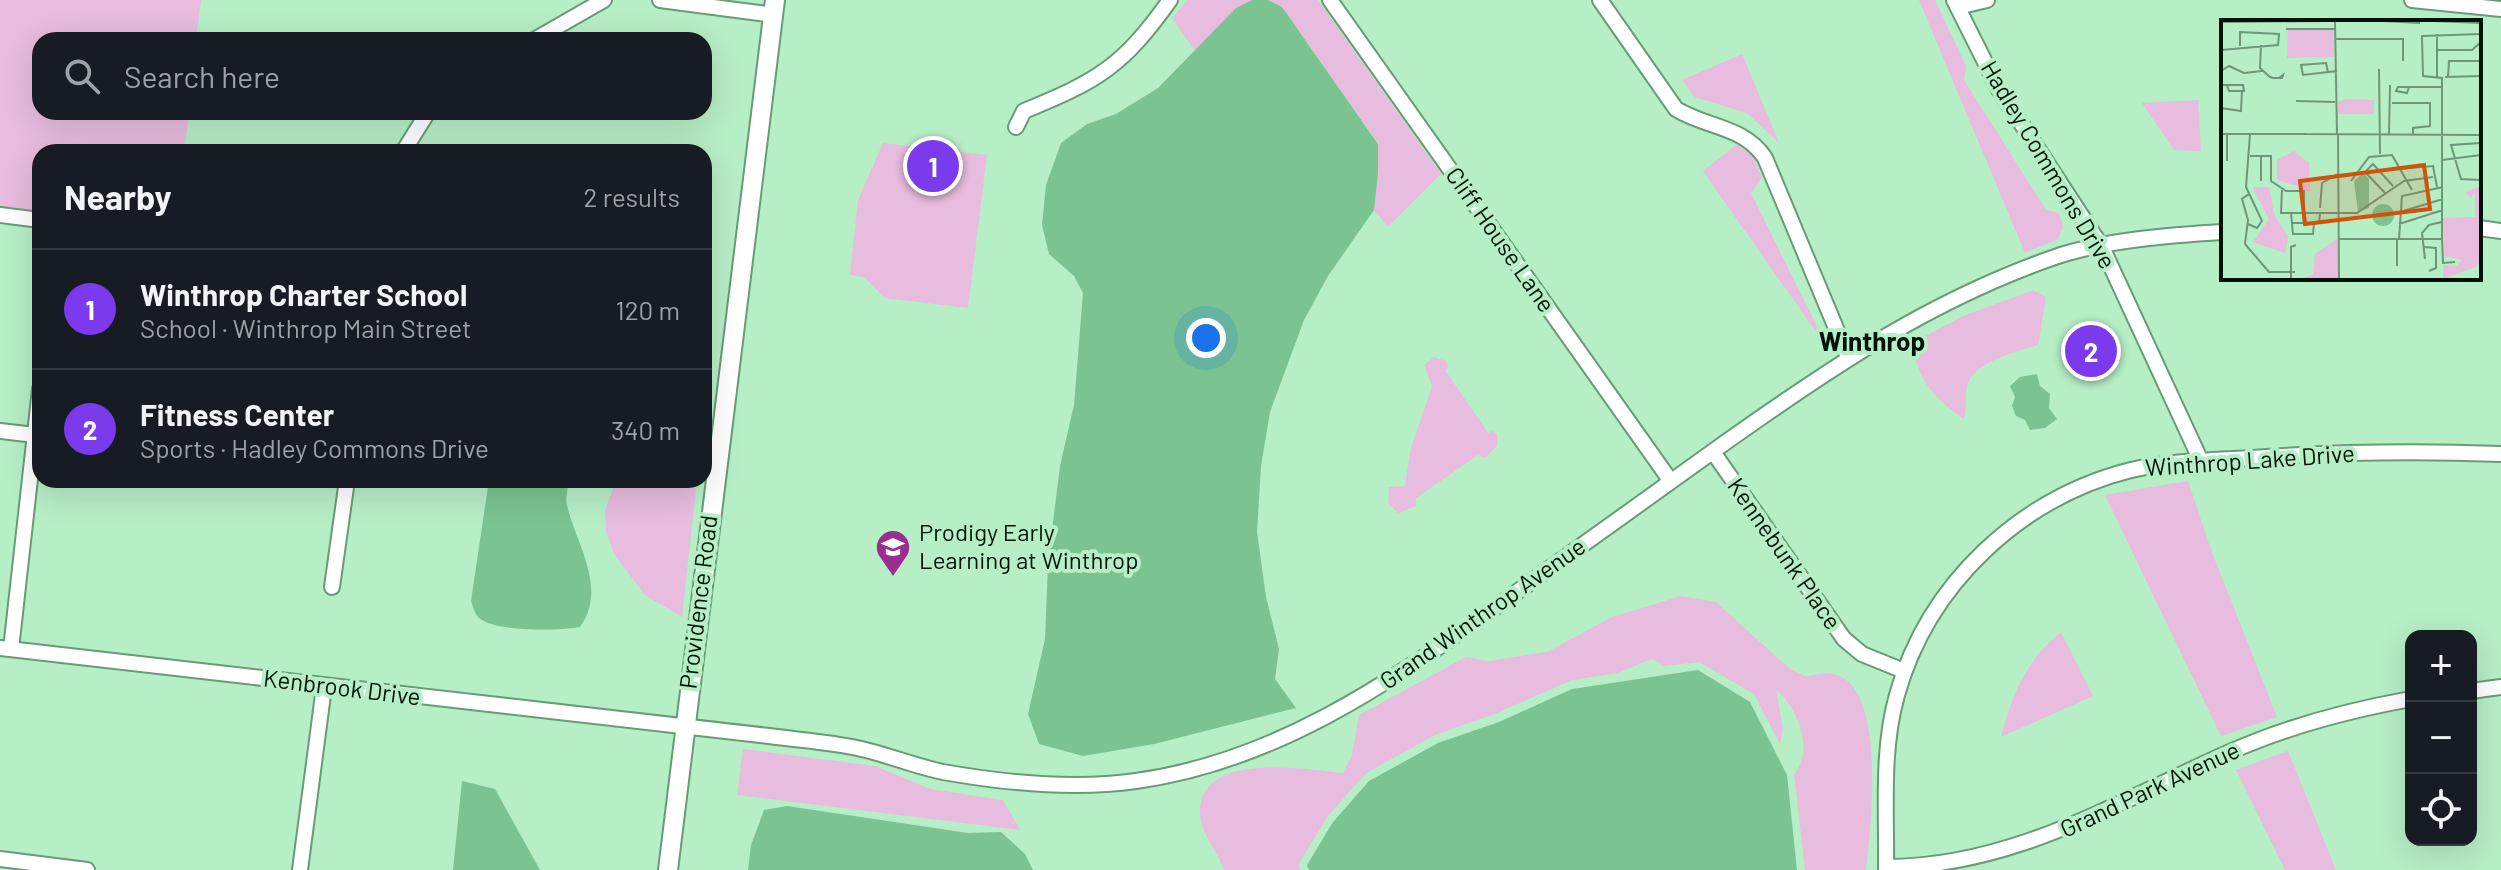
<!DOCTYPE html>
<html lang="en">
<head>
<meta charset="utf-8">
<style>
	body { margin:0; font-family:Barlow,sans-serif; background:#242831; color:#f1f3f6 }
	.controls { position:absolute; right:24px; bottom:24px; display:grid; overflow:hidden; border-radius:16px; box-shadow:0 8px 32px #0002 }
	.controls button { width:72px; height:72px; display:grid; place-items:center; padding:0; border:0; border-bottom:2px solid #363941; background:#171b24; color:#f1f3f6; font:40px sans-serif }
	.you { position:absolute; left:1206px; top:338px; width:28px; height:28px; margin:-20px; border:6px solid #fff; border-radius:50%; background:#1a73e8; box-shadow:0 0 0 12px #1a73e833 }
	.badge { display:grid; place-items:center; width:52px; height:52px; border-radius:50%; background:#7c3aed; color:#fff; font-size:26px; font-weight:700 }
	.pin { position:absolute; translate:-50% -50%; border:4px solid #fff; box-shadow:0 2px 8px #0006 }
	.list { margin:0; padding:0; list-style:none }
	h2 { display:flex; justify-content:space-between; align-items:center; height:104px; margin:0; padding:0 32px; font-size:34px }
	h2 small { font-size:26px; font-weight:400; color:#9ea1a6 }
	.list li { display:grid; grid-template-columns:52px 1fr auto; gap:24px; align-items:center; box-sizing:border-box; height:120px; padding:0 32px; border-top:2px solid #363941 }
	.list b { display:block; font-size:30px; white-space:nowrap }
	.list p { margin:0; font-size:26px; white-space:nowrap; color:#9ea1a6 }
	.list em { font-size:26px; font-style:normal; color:#9ea1a6 }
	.icon { flex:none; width:44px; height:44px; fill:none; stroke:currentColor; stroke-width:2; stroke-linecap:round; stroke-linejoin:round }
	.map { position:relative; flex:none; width:2501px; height:870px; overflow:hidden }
	.search { position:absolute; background:#171b24; box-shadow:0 8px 32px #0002; left:32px; top:32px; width:680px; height:88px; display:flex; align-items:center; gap:20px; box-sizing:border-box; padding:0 28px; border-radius:24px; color:#9ea1a6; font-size:30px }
	.panel { position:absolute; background:#171b24; box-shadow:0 8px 32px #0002; left:32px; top:144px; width:680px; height:344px; border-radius:24px }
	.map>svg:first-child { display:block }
	.green { fill:#e7bcde }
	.water { fill:#7bc391 }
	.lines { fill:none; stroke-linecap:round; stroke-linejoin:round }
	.minor-casing { stroke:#669c76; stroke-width:18 }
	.tertiary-casing { stroke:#669c76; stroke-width:22 }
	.minor { stroke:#fff; stroke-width:14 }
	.tertiary { stroke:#fff; stroke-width:18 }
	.labels { text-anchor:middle; stroke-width:8; stroke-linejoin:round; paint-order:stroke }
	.street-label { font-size:24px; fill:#011306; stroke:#b6eec6 }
	.poi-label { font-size:24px; fill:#011306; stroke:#b6eec6; text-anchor:start }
	.neighbourhood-label { font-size:26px; font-weight:bold; fill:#011306; stroke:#b6eec6 }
	.inset-road { fill:none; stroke:#6e9679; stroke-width:2 }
	.view { fill:#d1520b; fill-opacity:0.15; stroke:#d1520b; stroke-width:4 }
	.inset-edge { fill:none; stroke:#011306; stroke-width:4 }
</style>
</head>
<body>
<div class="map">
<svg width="2501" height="870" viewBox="0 0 2501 870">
	<rect width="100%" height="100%" fill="#b6eec6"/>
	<g class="green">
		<polygon points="0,0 201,0 196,40 40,40 40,112 189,112 184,152 40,152 40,220 0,215"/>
		<polygon points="1188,0 1252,0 1236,8 1196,52 1172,18"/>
		<polygon points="1268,0 1318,0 1441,174 1388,227 1374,210 1378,143 1282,7"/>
		<polygon points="1919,0 1935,0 1966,66 1964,80 2046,210 2059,213 2063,227 2058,239 2025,253"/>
		<polygon points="1742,54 1779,143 1747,113 1695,97 1682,80"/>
		<polygon points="2198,100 2201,151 2174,150 2142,103"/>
		<polygon points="883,143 987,155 968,308 885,298 864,277 850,275 858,200"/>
		<polygon points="1736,145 1751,153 1762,177 1751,193 1828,349 1703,171"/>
		<path d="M2033 290 2046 297 2038 345C2018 351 1981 360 1969 380 1963 392 1968 407 1964 419 1938 402 1910 374 1916 341L1963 316Z"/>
		<polygon points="1434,357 1446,361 1448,367 1445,370 1488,433 1492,431 1497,434 1497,446 1485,458 1478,455 1416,498 1416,506 1398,513 1388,503 1389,487 1405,486 1411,448 1432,386 1424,365"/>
		<polygon points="616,480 697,480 682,617 645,595 614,554 606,531 605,511"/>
		<polygon points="2188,481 2211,550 2277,717 2221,736 2105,495"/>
		<path d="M1681 596 1716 602 1790 669 1807 677C1893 645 1871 823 1866 870H1805L1794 774C1815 751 1797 706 1776 690L1783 729 1780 744 1754 694 1699 662 1665 666 1652 659 1617 673 1572 680 1497 713 1435 735 1366 773 1328 816 1299 863 1300 870H1224C1217 850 1201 834 1200 813 1198 751 1304 769 1343 773L1352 755 1359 715 1466 657 1488 661 1547 652 1612 617Z"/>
		<path d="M2061 632 2093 696 2001 737C2011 697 2027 658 2061 632Z"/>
		<polygon points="743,749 875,766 930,789 1003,800 1020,830 737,795"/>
		<polygon points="2288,751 2336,870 2285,870 2236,770"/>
	</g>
	<g class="water">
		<polygon points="1252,0 1268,0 1282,7 1378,144 1378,173 1374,210 1328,276 1304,320 1270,412 1261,466 1257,532 1266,597 1279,649 1275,679 1296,708 1154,744 1083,756 1039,744 1028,714 1045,639 1048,563 1060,466 1074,405 1083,293 1074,276 1049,254 1042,225 1046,185 1061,143 1087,124 1116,114 1158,88 1236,8"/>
		<polygon points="2037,374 2040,386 2050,394 2049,408 2057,419 2045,428 2030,430 2025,420 2016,416 2012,406 2015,397 2010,386 2020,377"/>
		<path d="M489 480H569C568 488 565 498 567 505 576 544 608 588 580 627 559 631 495 632 479 618 475 614 473 607 471 601Z"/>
		<polygon points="1698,670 1750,702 1787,775 1797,870 1309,870 1307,865 1333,822 1369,781 1438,743 1499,722 1572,689"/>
		<polygon points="462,781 495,789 540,870 453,870"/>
		<polygon points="787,806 968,833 1001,832 1025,854 1033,870 748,870 751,845 764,810"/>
	</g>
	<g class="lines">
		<g class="minor-casing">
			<g id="minor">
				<polyline points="660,0 774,15"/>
				<polyline points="1330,0 1670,480"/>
				<path d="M1600 0 1676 109C1707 128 1744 126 1765 158L1848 357"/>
				<polyline points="1954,0 1998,88 2102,247 2201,461"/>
				<polyline points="2412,0 2501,9"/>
				<polyline points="1958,7 1987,0"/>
				<polyline points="534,40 604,0"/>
				<path d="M1016 127 1024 111C1098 81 1123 66 1170 0"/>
				<polyline points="403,152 428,112"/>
				<polyline points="0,215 40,220"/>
				<polyline points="2479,228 2501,231"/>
				<polyline points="0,431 35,435"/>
				<polyline points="1713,452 1844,639 1862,654 1904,671"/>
				<polyline points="332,587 347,480"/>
				<path d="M0 648 769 736C798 740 829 742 857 748 886 754 914 766 943 772 1005 783 1073 790 1136 781 1273 762 1385 686 1496 607 1572 552 1649 497 1726 442 1832 367 1931 300 2055 257 2105 240 2171 235 2223 232"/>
				<polyline points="11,649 40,389"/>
				<polyline points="2471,691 2501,687"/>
				<polyline points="0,859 87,870"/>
				<path d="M1886 867C2012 867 2117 802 2230 752 2286 727 2350 710 2411 699"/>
				<polyline points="300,870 324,687"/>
				<path d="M1886 870C1887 812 1881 751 1897 695 1928 584 2020 498 2131 470 2170 461 2212 460 2252 458 2335 452 2418 451 2501 454"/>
			</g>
		</g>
		<g class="tertiary-casing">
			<polyline id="tertiary" points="668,870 775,0"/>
		</g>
		<use href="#minor" class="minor"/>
		<use href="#tertiary" class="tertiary"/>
	</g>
	<defs>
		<g id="school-pin" transform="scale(1.8)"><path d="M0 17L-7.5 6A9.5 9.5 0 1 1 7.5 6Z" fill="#9a2d8d" stroke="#b6eec6"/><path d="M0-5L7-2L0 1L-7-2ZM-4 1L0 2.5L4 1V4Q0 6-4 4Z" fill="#fff"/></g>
	</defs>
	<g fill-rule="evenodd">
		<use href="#school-pin" x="893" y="547"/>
	</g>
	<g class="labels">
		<g class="street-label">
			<text transform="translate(2048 165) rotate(59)" y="8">Hadley Commons Drive</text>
			<text transform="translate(1500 240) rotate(55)" y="8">Cliff House Lane</text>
			<text transform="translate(2250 461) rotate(-4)" y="8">Winthrop Lake Drive</text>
			<text transform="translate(1784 554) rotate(55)" y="8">Kennebunk Place</text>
			<text transform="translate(699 602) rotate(-83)" y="8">Providence Road</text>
			<text transform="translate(1483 614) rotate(-35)" y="8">Grand Winthrop Avenue</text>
			<text transform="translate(342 688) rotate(7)" y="8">Kenbrook Drive</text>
			<text transform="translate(2150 790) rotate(-25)" y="8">Grand Park Avenue</text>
		</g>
		<g class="poi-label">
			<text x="919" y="541">Prodigy Early<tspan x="919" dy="28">Learning at Winthrop</tspan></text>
		</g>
		<g class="neighbourhood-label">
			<text x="1872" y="351">Winthrop</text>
		</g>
	</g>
	<g transform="translate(2221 20)">
		<rect width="260" height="260" fill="#b6eec6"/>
		<path d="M113 9V37L66 38 67 10ZM125 79 153 80V94H117V82ZM73 131 88 143 89 171H77V166L56 160V140ZM260 166V239L255 247 222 259V245L235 246 241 240 223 236 222 198 254 197V173L250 178 244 172ZM31 167H48L53 194 67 217 64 233 32 222 48 199ZM117 218V259H81L92 254 94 234Z" fill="#e7bcde"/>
		<path d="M142 153 148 159V188L137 192 133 161ZM151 195a11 11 0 1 1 22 0a11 11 0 1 1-22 0Z" fill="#7bc391"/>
		<path class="inset-road" d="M114 1 116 115M162 1 199 3M212 1 260 3M0 2 105 1M65 9H114M216 14V57M114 19H182V41M40 25 39 48 49 57 52 58H61L62 55 58 58M0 30 57 25 58 14 19 12V26M216 30H251L260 22M158 49 159 134M0 51 8 46 23 53 41 51M107 52 105 43 80 45 82 55 116 51M224 57 260 56M227 57 228 41H260M0 65H22L23 71H8L6 65M188 67 186 73 175 71 177 67H221M75 81 114 82M171 83H209V106L192 108V115M0 88 20 91 21 71M0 114H85M84 114 260 115M117 115 118 259M168 115 169 65M260 123 230 125 240 159 260 160M29 136H50V161L65 171H83V193M221 140 260 135M6 141V114M176 149 212 146 216 167M144 152 152 144 172 166M145 153 165 174M40 161V136M130 161 148 137 171 135 191 170M61 170 60 193H136L183 161 212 157M28 174 21 179 27 200 24 224 48 252H74M99 188 101 163 117 154M179 192 222 179M70 193 72 214H92L93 203M70 203H98L99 194M27 204 36 208 41 201 25 167 29 114M178 204 222 190M117 219H221V58L202 56 201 16 260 14M176 219V246M178 219 181 176 222 167M221 219 222 243 234 242M203 227 215 228V248L208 251M204 239 201 213 208 205 221 202M70 259V227L75 225"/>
		<path class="view" d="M203 145 209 189 84 204 79 161Z"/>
		<rect width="260" height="260" class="inset-edge"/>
	</g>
</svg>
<div class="controls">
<button>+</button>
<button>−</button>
<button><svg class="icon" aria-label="locate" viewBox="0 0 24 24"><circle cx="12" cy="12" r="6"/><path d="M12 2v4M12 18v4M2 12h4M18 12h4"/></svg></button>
</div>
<div class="you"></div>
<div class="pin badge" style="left:933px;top:166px">1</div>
<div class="pin badge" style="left:2091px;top:351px">2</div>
<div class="search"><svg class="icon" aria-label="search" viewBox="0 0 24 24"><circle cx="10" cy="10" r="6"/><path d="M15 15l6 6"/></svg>Search here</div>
<section class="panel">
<h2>Nearby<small>2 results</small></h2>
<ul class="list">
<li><span class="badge">1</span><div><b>Winthrop Charter School</b><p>School · Winthrop Main Street</p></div><em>120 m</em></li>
<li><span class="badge">2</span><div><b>Fitness Center</b><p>Sports · Hadley Commons Drive</p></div><em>340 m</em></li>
</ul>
</section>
</div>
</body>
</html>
